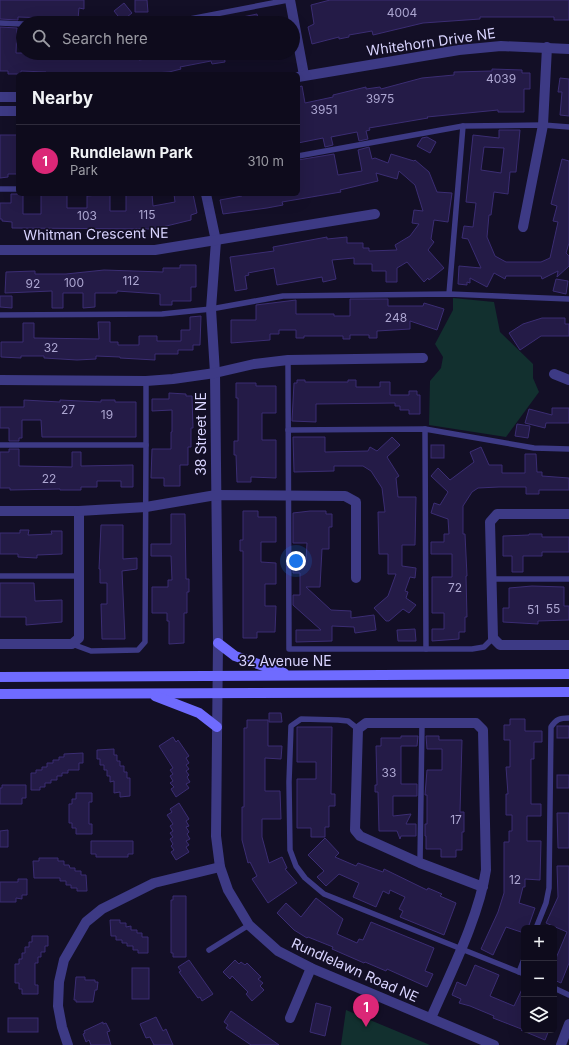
<!DOCTYPE html>
<html lang="en">
<head>
<meta charset="utf-8">
<style>
	body { margin:0; font-family:Inter,sans-serif; background:#1c1929; color:#f1f3f6 }
	.controls { position:absolute; right:12px; bottom:12px; display:grid; overflow:hidden; border-radius:6px; box-shadow:0 4px 16px #0002 }
	.controls button { width:36px; height:36px; display:grid; place-items:center; padding:0; border:0; border-bottom:1px solid #2e2b3b; background:#0e0b1c; color:#f1f3f6; font:20px sans-serif }
	.you { position:absolute; left:296px; top:561px; width:14px; height:14px; margin:-10px; border:3px solid #fff; border-radius:50%; background:#1a73e8; box-shadow:0 0 0 6px #1a73e833 }
	.badge { display:grid; place-items:center; width:26px; height:26px; border-radius:50%; background:#db2777; color:#fff; font-size:13px; font-weight:700 }
	.pin { position:absolute; translate:-50% -33px; filter:drop-shadow(0 1px 2px #0008) }
	.pin::after { content:''; position:absolute; top:21px; width:14px; height:12px; background:inherit; clip-path:polygon(0 0,100% 0,50% 100%) }
	.list { margin:0; padding:0; list-style:none }
	h2 { display:flex; justify-content:space-between; align-items:center; height:52px; margin:0; padding:0 16px; font-size:17px }
	h2 small { font-size:13px; font-weight:400; color:#9b9ba3 }
	.list li { display:grid; grid-template-columns:26px 1fr auto; gap:12px; align-items:center; box-sizing:border-box; height:72px; padding:0 16px; border-top:1px solid #2e2b3b }
	.list b { display:block; font-size:15px; white-space:nowrap }
	.list p { margin:0; font-size:13px; white-space:nowrap; color:#9b9ba3 }
	.list em { font-size:13px; font-style:normal; color:#9b9ba3 }
	.icon { flex:none; width:22px; height:22px; fill:none; stroke:currentColor; stroke-width:2; stroke-linecap:round; stroke-linejoin:round }
	.map { position:relative; flex:none; width:569px; height:1045px; overflow:hidden }
	.search { position:absolute; background:#0e0b1c; box-shadow:0 4px 16px #0002; left:16px; top:16px; width:284px; height:44px; display:flex; align-items:center; gap:10px; box-sizing:border-box; padding:0 14px; border-radius:22px; color:#9b9ba3; font-size:15px }
	.panel { position:absolute; background:#0e0b1c; box-shadow:0 4px 16px #0002; left:16px; top:72px; width:284px; height:124px; border-radius:6px }
	.map>svg:first-child { display:block }
	.green { fill:#12302f }
	.building { fill:#241b47; stroke:#3b2d73; fill-rule:evenodd }
	.lines { fill:none; stroke-linecap:round; stroke-linejoin:round }
	.service { stroke:#3d3a85; stroke-width:5.5 }
	.minor { stroke:#3d3a85; stroke-width:10 }
	.tertiary { stroke:#3d3a85; stroke-width:10 }
	.secondary { stroke:#6f6bff; stroke-width:10 }
	.labels { text-anchor:middle; stroke-width:3.5; stroke-linejoin:round; paint-order:stroke }
	.number-label { font-size:12px; fill:#aca6d1 }
	.street-label { font-size:14px; fill:#d9d4ff; stroke:#130f26 }
</style>
</head>
<body>
<div class="map">
<svg width="569" height="1045" viewBox="0 0 569 1045">
	<rect width="100%" height="100%" fill="#130f26"/>
	<g class="green">
		<polygon points="453,298 494,302 500,332 533,364 533,378 539,392 506,437 429,425 430,381 441,368 443,357 435,344 453,310"/>
		<polygon points="346,1010 430,1045 341,1045"/>
	</g>
	<g class="building">
		<polygon points="0,0 84,0 84,9 79,8 78,19 18,17 18,20 0,19"/>
		<polygon points="135,0 147,0 148,12 135,12"/>
		<polygon points="330,0 569,0 569,20 554,20 554,17 480,17 480,19 423,23 373,35 372,31 349,35 349,37 339,39 339,37 312,44 308,27 314,24 311,5"/>
		<polygon points="124,3 132,13 122,21 114,11"/>
		<polygon points="257,14 259,23 234,23 233,19"/>
		<polygon points="0,27 17,28 16,53 63,53 63,55 84,56 84,58 106,59 124,58 124,53 133,53 133,57 139,57 139,60 166,56 165,53 224,53 225,62 212,64 211,61 180,67 181,69 169,72 140,74 46,74 46,72 21,71 21,74 8,74 8,71 0,71"/>
		<polygon points="492,69 522,70 522,73 530,73 530,89 524,89 524,112 498,112 498,110 427,117 428,118 369,128 370,130 366,131 368,139 359,141 357,132 331,137 333,145 325,147 323,138 298,143 298,87 302,86 305,103 333,97 333,95 366,87 366,89 380,87 381,89 422,78 454,75 454,72 492,71"/>
		<polygon points="560,78 569,79 569,116 560,115 562,92 558,92"/>
		<path d="M499 130H520L516 172H510L508 194 494 192 491 215H489L487 237 495 256 506 262H541L550 258 558 222 553 221 557 206 551 204 562 159 569 161V243L566 253 569 256V266L557 277 558 271 542 279 541 276H506L505 279 494 273 487 287 470 278V283L467 282V285L458 284 459 266 481 268 468 239 462 238 464 226 473 227 476 203 466 202 473 135 499 138ZM484 147 504 148 501 173 481 170Z"/>
		<polygon points="0,135 18,135 18,174 8,174 8,177 0,178"/>
		<polygon points="427,137 436,142 430,153 417,146 422,138"/>
		<polygon points="369,147 372,159 375,158 388,163 391,154 414,161 415,160 429,172 437,192 452,193 448,222 434,220 431,239 434,242 428,250 444,268 429,280 428,278 424,282 407,262 397,268 397,282 386,282 386,271 372,271 372,264 354,264 354,258 332,260 336,279 323,282 322,277 277,285 274,268 248,273 249,275 245,276 247,289 235,291 230,257 274,251 273,247 327,237 327,239 347,237 347,243 363,243 363,248 369,248 369,251 397,250 395,245 410,236 419,224 412,223 414,210 423,211 415,185 399,171 397,179 376,173 378,181 340,190 341,192 282,202 283,205 267,208 223,214 220,200 242,196 242,194 298,194 298,160 334,154 338,175 362,171 358,150"/>
		<polygon points="11,194 23,194 23,214 41,214 41,194 67,194 67,208 87,208 87,196 110,194 110,211 126,211 126,194 152,194 153,206 175,202 174,194 193,194 197,213 191,215 191,220 154,229 12,228 12,222 2,221 2,219 0,219 0,203 11,203"/>
		<polygon points="180,265 196,265 196,287 191,287 191,301 172,301 172,305 160,305 160,294 117,291 117,293 95,293 95,307 83,308 83,293 63,293 63,308 52,308 52,291 5,293 6,272 35,271 35,274 66,274 104,270 163,272 163,268 180,268"/>
		<polygon points="556,279 568,281 566,294 553,291"/>
		<polygon points="0,296 12,296 12,308 0,307"/>
		<polygon points="350,299 388,299 388,306 423,306 424,303 444,309 437,330 410,321 410,329 377,331 377,338 369,338 369,335 350,335 350,339 343,339 343,336 304,336 304,338 296,338 296,330 279,330 279,334 270,334 270,340 231,343 231,320 256,320 256,305 296,300 296,314 334,314 334,316 350,316"/>
		<polygon points="201,316 200,345 193,345 193,350 178,350 178,354 155,354 155,360 120,358 120,357 96,356 96,359 77,360 44,358 44,356 21,356 21,358 1,357 1,342 23,342 23,323 34,323 34,338 99,339 98,322 110,322 110,342 118,342 118,345 139,345 139,336 157,336 157,341 181,341 181,330 190,330 190,317"/>
		<polygon points="542,318 565,318 565,324 569,324 569,336 541,336 520,350 509,333 523,324"/>
		<polygon points="297,380 305,380 305,382 348,382 348,380 356,380 356,387 380,387 380,382 390,382 390,395 409,395 409,391 417,391 417,395 420,395 420,414 409,414 409,410 400,410 400,406 395,406 395,403 316,404 316,422 292,421 294,383 297,383"/>
		<polygon points="236,383 256,383 256,386 276,386 276,413 262,413 262,440 276,440 276,478 251,477 251,482 237,482 236,455 234,455 234,441 238,441 238,398 236,398"/>
		<polygon points="169,393 186,394 186,396 192,396 193,428 191,428 191,447 188,447 188,465 180,465 180,486 164,486 164,478 151,478 152,449 171,449 171,432 172,432 172,410 152,411 152,399 169,399"/>
		<polygon points="24,400 60,402 60,400 101,402 101,400 115,400 115,402 136,402 136,437 42,437 41,420 22,420 22,438 19,438 19,441 9,441 9,428 0,428 0,407 24,407"/>
		<polygon points="552,408 569,408 569,423 546,423 545,428 525,423 529,409 552,415"/>
		<polygon points="517,424 530,426 528,438 515,436"/>
		<polygon points="293,437 325,437 325,452 368,451 370,447 377,451 392,437 400,445 387,457 399,476 396,478 398,497 416,497 415,545 402,545 402,566 416,568 415,578 410,577 405,591 408,592 406,598 416,605 409,613 403,609 389,621 386,621 374,608 388,596 396,574 388,574 388,554 379,554 378,512 385,512 382,488 371,471 363,466 334,466 334,471 294,472"/>
		<rect x="431" y="445" width="13" height="13"/>
		<polygon points="481,447 489,465 502,465 502,473 525,473 525,454 536,454 537,472 542,472 542,476 569,478 569,490 539,490 539,494 526,494 526,487 499,487 478,488 472,492 463,506 463,534 465,534 467,576 466,576 467,617 465,617 465,632 459,632 459,639 432,641 432,629 444,629 444,613 432,613 432,577 452,577 452,554 431,554 431,542 444,542 444,534 449,534 448,519 431,513 434,503 440,505 448,492 431,476 438,468 450,480 474,462 470,452"/>
		<polygon points="9,449 19,449 19,466 72,467 72,452 81,452 81,466 133,465 133,487 121,487 121,481 97,481 97,487 81,487 81,490 60,490 60,489 10,490 10,488 0,488 0,452 9,452"/>
		<polygon points="243,511 258,511 258,517 276,517 276,542 261,542 261,562 276,563 276,584 265,584 265,606 276,606 275,632 257,632 257,638 243,638 243,551 240,551 240,540 243,540"/>
		<polygon points="310,511 326,511 326,514 332,514 332,527 329,527 329,549 322,549 320,587 306,587 331,610 351,611 351,618 374,615 376,630 355,633 354,627 332,626 332,641 296,642 296,630 321,630 293,605 293,595 300,595 300,573 293,573 293,560 306,560 307,543 293,543 293,513"/>
		<polygon points="171,514 185,514 186,579 189,579 189,592 187,592 187,613 184,613 184,643 169,644 169,621 167,621 167,613 152,613 152,587 168,587 168,580 172,580 171,556 151,556 151,544 171,544"/>
		<polygon points="101,525 123,525 123,559 137,558 137,569 122,571 125,639 102,639 101,604 107,604 107,583 100,583 100,569 99,569"/>
		<polygon points="20,530 29,530 28,535 52,534 51,531 62,531 62,554 37,555 37,558 18,557 18,554 0,554 0,533 20,533"/>
		<polygon points="529,534 542,534 542,537 569,537 569,552 542,552 542,556 523,556 523,572 512,572 512,556 503,556 503,536 529,535"/>
		<polygon points="0,583 34,583 35,601 62,600 62,622 26,625 26,617 0,617"/>
		<polygon points="532,586 564,587 564,606 569,606 569,620 538,621 538,624 503,622 503,608 509,608 509,588"/>
		<polygon points="415,629 416,641 398,641 397,630"/>
		<polygon points="269,713 281,713 282,722 269,722"/>
		<polygon points="510,719 525,719 525,731 542,731 542,742 534,742 534,759 531,759 531,804 541,804 541,816 527,816 527,841 541,841 540,880 525,879 525,887 523,887 519,903 535,908 528,928 524,928 524,933 506,927 493,955 481,949 498,912 504,893 504,842 509,842 509,831 512,831 512,815 506,815 506,794 508,794 506,767 510,767 510,740 504,740 504,725 510,725"/>
		<polygon points="247,720 268,720 268,746 282,746 281,759 265,758 265,791 280,791 281,819 262,819 262,837 269,863 282,857 287,868 285,869 297,883 268,903 252,879 257,876 250,862 248,863 242,840 242,807 244,807 244,728 247,728"/>
		<rect x="557" y="726" width="12" height="12"/>
		<polygon points="297,727 332,727 331,794 335,794 335,806 329,806 329,827 325,827 325,837 311,837 311,828 297,828 297,779 316,779 316,762 297,762"/>
		<polygon points="401,736 418,736 417,746 401,746 401,784 417,784 417,796 393,796 393,816 411,814 406,824 416,824 416,836 401,836 400,839 397,831 379,831 378,792 375,792 375,785 377,785 376,746 381,746 381,738 401,738"/>
		<polygon points="426,736 439,736 439,740 462,740 460,812 464,812 464,832 462,832 462,850 456,850 456,857 441,857 441,849 426,849 426,836 425,836 425,824 427,824 427,795 425,795 427,770 442,770 442,749 427,749"/>
		<polygon points="173,737 176,742 178,740 189,756 186,758 189,763 186,765 189,769 186,771 189,775 187,777 190,782 186,784 189,788 176,797 171,789 174,787 170,783 173,781 170,776 173,774 170,770 173,768 159,746"/>
		<polygon points="114,749 114,755 117,755 117,761 120,761 120,766 124,766 124,772 127,772 127,778 130,778 130,796 120,797 120,792 114,793 114,781 110,782 110,776 107,776 107,770 104,770 104,765 100,765 100,759 97,759 97,750"/>
		<polygon points="83,753 83,763 79,763 79,770 68,770 68,773 62,773 62,776 57,776 57,780 51,780 51,783 45,783 45,787 40,787 40,790 31,790 31,773 36,773 36,770 42,770 42,767 47,767 47,763 53,763 53,760 59,760 59,757 64,757 64,754"/>
		<rect x="557" y="775" width="12" height="13"/>
		<polygon points="2,785 26,785 26,798 22,798 22,804 0,804 0,788 2,788"/>
		<polygon points="76,793 92,793 92,802 89,802 89,824 92,824 92,834 76,834 76,828 72,828 72,823 69,823 69,804 72,804 72,799 76,799"/>
		<polygon points="179,803 189,819 186,821 189,826 186,827 189,832 187,834 190,839 186,841 189,845 186,847 189,852 176,860 171,852 174,850 171,846 173,844 170,839 173,837 170,833 173,831 170,826 173,824 167,815 172,812 170,809"/>
		<polygon points="557,813 569,813 569,848 558,848"/>
		<polygon points="8,830 8,847 0,847 0,831"/>
		<polygon points="325,838 339,853 335,857 356,866 358,863 383,872 384,869 427,890 428,888 442,894 440,896 456,903 444,935 400,917 403,911 399,909 405,897 390,890 389,894 383,891 376,907 353,897 359,883 339,874 326,886 317,877 324,871 308,855"/>
		<polygon points="91,841 133,841 133,854 128,854 128,857 96,857 96,854 91,854"/>
		<polygon points="39,858 58,858 58,861 64,861 64,865 69,865 70,868 75,868 75,871 81,871 81,875 86,875 87,891 77,891 77,888 71,888 71,885 66,885 66,881 60,881 60,878 34,878 33,861 39,861"/>
		<polygon points="557,866 569,866 569,963 561,983 554,980 554,963 567,932 546,923 558,897"/>
		<polygon points="18,879 27,879 27,895 22,895 22,899 16,898 16,902 0,902 0,882 18,882"/>
		<polygon points="173,896 186,896 186,957 173,957 173,953 171,953 171,900 173,900"/>
		<polygon points="316,898 343,919 337,934 357,943 359,939 363,940 371,922 434,948 425,971 433,974 427,987 387,969 386,971 365,962 364,963 332,949 333,947 308,937 307,938 294,930 277,913 286,903 301,917"/>
		<polygon points="110,920 120,920 120,923 126,923 126,927 131,926 131,930 137,930 137,933 142,933 142,937 148,937 148,953 138,953 138,950 133,950 133,946 127,946 127,943 122,943 122,940 116,940 116,936 111,936"/>
		<polygon points="32,936 48,936 48,946 45,946 45,952 41,952 41,957 38,957 38,963 35,963 35,985 38,985 38,994 22,994 22,989 19,989 19,983 15,983 15,964 19,964 19,959 22,959 22,953 25,953 25,947 29,947 29,942 32,942"/>
		<polygon points="189,960 213,994 202,1001 200,997 198,998 179,972 181,971 178,967"/>
		<polygon points="235,960 239,964 241,962 245,965 247,963 261,977 258,979 263,983 260,986 264,990 252,1001 246,994 248,992 232,976 230,979 223,972"/>
		<polygon points="475,965 499,975 490,996 514,1006 524,985 524,1030 493,1018 494,1016 470,1006 459,1003 461,999 452,995 457,982 466,986"/>
		<rect x="132" y="968" width="17" height="31"/>
		<polygon points="76,977 85,977 85,980 95,980 95,982 98,982 97,990 95,990 93,1002 76,1002 76,1000 74,1000"/>
		<polygon points="316,1003 331,1007 325,1036 310,1032"/>
		<polygon points="231,1011 242,1019 279,1045 251,1045 226,1028 228,1025 224,1022"/>
		<polygon points="156,1017 163,1031 166,1029 173,1045 154,1045 150,1037 146,1038 140,1024"/>
		<rect x="8" y="1018" width="30" height="14"/>
		<polygon points="103,1022 103,1024 106,1023 110,1031 107,1032 111,1045 91,1045 89,1040 86,1042 83,1034 85,1033 84,1031"/>
		<polygon points="521,1030 549,1030 545,1040"/>
	</g>
	<g class="lines">
		<g class="service">
			<polyline points="0,23 23,24"/>
			<polyline points="169,23 288,0"/>
			<polyline points="298,156 463,126 543,125 569,127"/>
			<polyline points="0,189 18,189"/>
			<polyline points="449,294 463,126"/>
			<polyline points="0,315 162,314 211,309 283,296 449,294 569,299"/>
			<polyline points="288,360 289,649 426,649 425,429"/>
			<polyline points="146,381 146,445"/>
			<polyline points="288,430 425,429 534,448 569,449"/>
			<polyline points="0,445 146,445 145,642 138,650 91,651 72,644"/>
			<polyline points="0,576 79,576"/>
			<polyline points="492,579 569,579"/>
			<polyline points="426,649 472,649 484,647 493,638"/>
			<polyline points="358,729 348,721 338,720 301,719 291,726 289,782 290,850 296,866 305,878 324,894 524,974"/>
			<polyline points="420,863 422,723"/>
			<path d="M536 928 546 903 549 888 551 727C556 719 560 718 569 718"/>
			<polyline points="209,950 249,925"/>
			<polyline points="519,972 524,959"/>
			<polyline points="554,988 569,995"/>
		</g>
		<g class="minor">
			<polyline points="290,0 304,75"/>
			<polyline points="206,194 216,241 211,309 215,373 218,643 216,836 220,867 228,890 249,925 278,951 311,968 494,1045"/>
			<polyline points="523,227 543,125 547,47"/>
			<polyline points="0,250 155,250 375,214"/>
			<polyline points="554,374 569,380"/>
			<polyline points="0,380 146,381 173,379 215,373 254,364 288,360 423,358"/>
			<polyline points="0,511 79,511 79,638 72,644 0,644"/>
			<polyline points="79,511 146,507 216,495 345,496 356,502 356,578"/>
			<polyline points="569,514 497,514 490,522 493,638 500,645 569,645"/>
			<polyline points="290,1018 311,968"/>
			<path d="M431 1018C450 974 479 917 486 870L483 730 476 723H366L358 729 355 830 360 836 420 863 483 887"/>
			<polyline points="68,1045 62,1027 58,1006 59,982 64,960 86,922 102,909 154,883 220,867"/>
			<polyline points="561,1045 569,1024"/>
		</g>
		<g class="tertiary">
			<polyline points="298,77 459,50 501,46 569,49"/>
			<polyline points="0,97 18,97"/>
			<polyline points="0,111 18,111"/>
		</g>
		<g class="secondary">
			<polyline points="218,643 235,656 284,673"/>
			<polyline points="0,677 569,674"/>
			<polyline points="0,694 569,692"/>
			<polyline points="155,696 199,713 217,727"/>
		</g>
	</g>
	<g class="labels">
		<g class="number-label">
			<text x="402" y="17">4004</text>
			<text x="501" y="83">4039</text>
			<text x="380" y="103">3975</text>
			<text x="324" y="114">3951</text>
			<text x="147" y="219">115</text>
			<text x="87" y="220">103</text>
			<text x="131" y="285">112</text>
			<text x="74" y="287">100</text>
			<text x="33" y="288">92</text>
			<text x="396" y="322">248</text>
			<text x="51" y="352">32</text>
			<text x="68" y="414">27</text>
			<text x="107" y="419">19</text>
			<text x="49" y="483">22</text>
			<text x="455" y="592">72</text>
			<text x="553" y="613">55</text>
			<text x="533" y="614">51</text>
			<text x="389" y="777">33</text>
			<text x="456" y="824">17</text>
			<text x="515" y="884">12</text>
		</g>
		<g class="street-label">
			<text transform="translate(431 42) rotate(-8)" y="5">Whitehorn Drive NE</text>
			<text transform="translate(96 234) rotate(-1)" y="5">Whitman Crescent NE</text>
			<text transform="translate(201 434) rotate(-90)" y="5">38 Street NE</text>
			<text x="285" y="666">32 Avenue NE</text>
			<text transform="translate(355 970) rotate(24)" y="5">Rundlelawn Road NE</text>
		</g>
	</g>
</svg>
<div class="controls">
<button>+</button>
<button>−</button>
<button><svg class="icon" aria-label="layers" viewBox="0 0 24 24"><path d="M12 4l9 5-9 5-9-5zM3 14l9 5 9-5"/></svg></button>
</div>
<div class="you"></div>
<div class="pin badge" style="left:366px;top:1027px">1</div>
<div class="search"><svg class="icon" aria-label="search" viewBox="0 0 24 24"><circle cx="10" cy="10" r="6"/><path d="M15 15l6 6"/></svg>Search here</div>
<section class="panel">
<h2>Nearby<small></small></h2>
<ul class="list">
<li><span class="badge">1</span><div><b>Rundlelawn Park</b><p>Park</p></div><em>310 m</em></li>
</ul>
</section>
</div>
</body>
</html>
